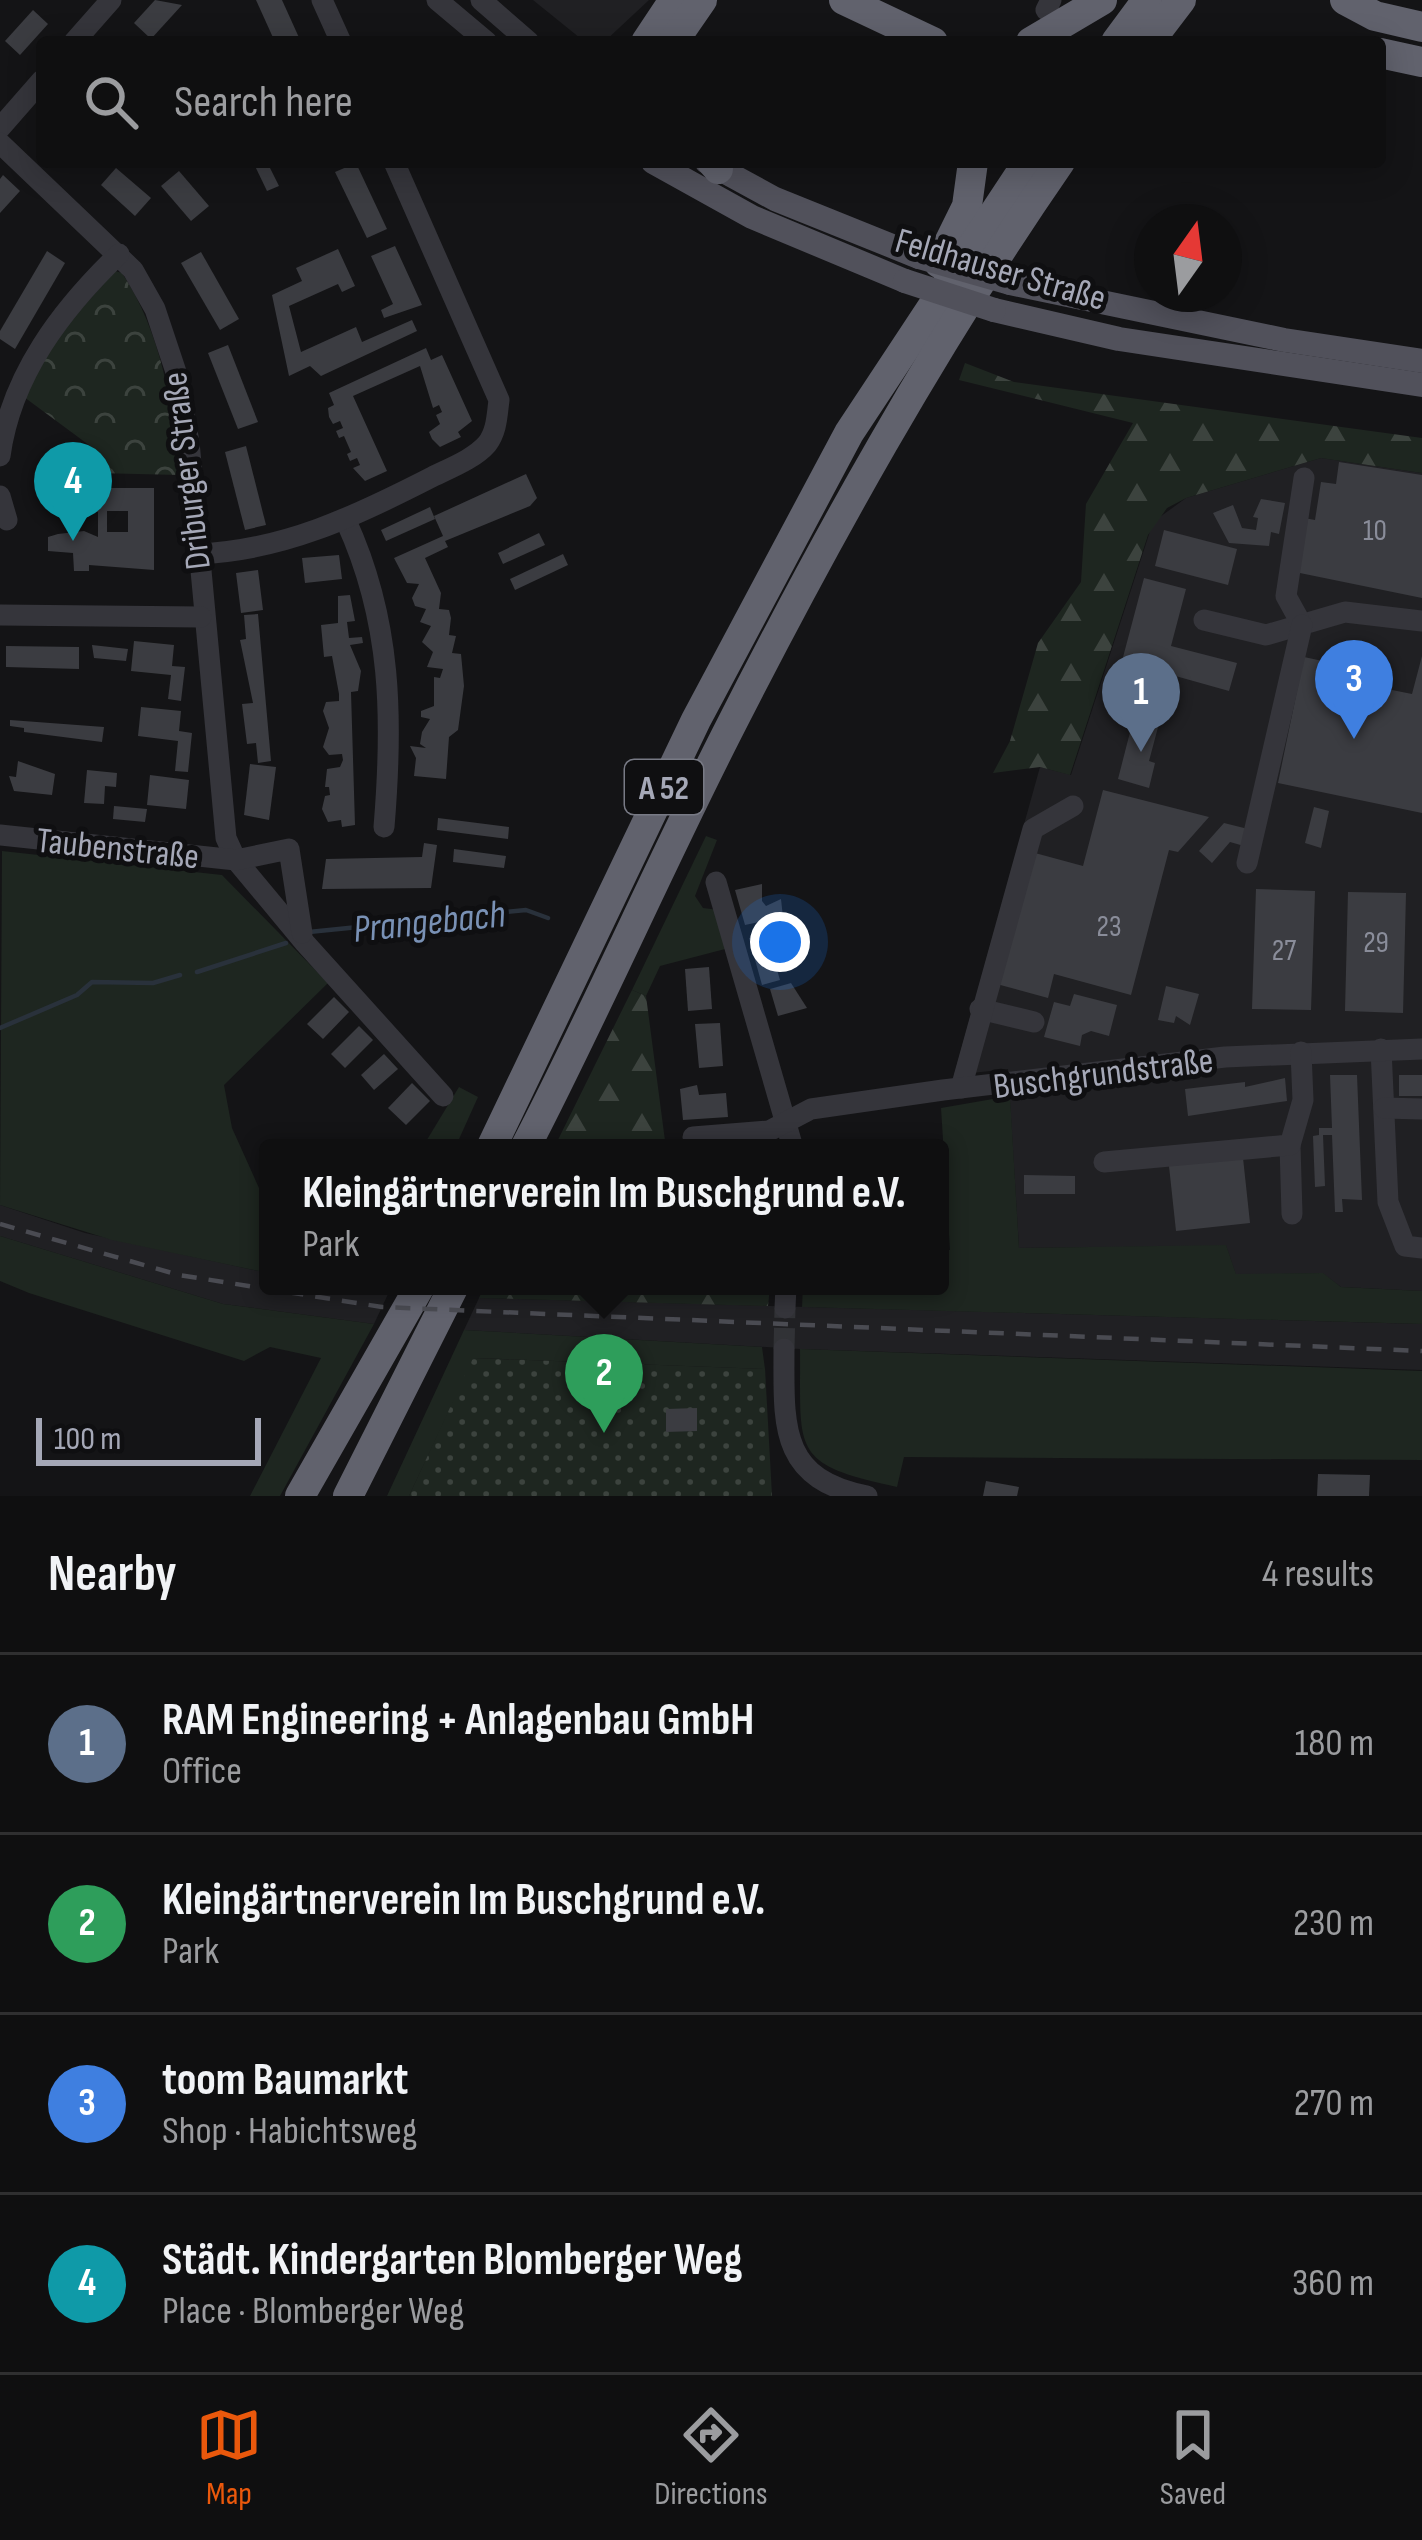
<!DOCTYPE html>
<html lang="en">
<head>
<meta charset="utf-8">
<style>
	body { margin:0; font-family:"Sofia Sans Condensed",sans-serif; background:#181819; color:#f1f3f6 }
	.compass { position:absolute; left:1134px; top:204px; width:108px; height:108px; border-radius:50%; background:#0f0f10; box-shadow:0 6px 30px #0003; rotate:14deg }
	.scale { position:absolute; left:36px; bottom:30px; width:225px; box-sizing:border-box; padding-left:12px; border:6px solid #a5a8b7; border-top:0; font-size:33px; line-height:42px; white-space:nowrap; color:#a5a8b7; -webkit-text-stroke:9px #0f0f11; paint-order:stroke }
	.you { position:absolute; left:780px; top:942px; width:42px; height:42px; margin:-30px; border:9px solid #fff; border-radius:50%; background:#1a73e8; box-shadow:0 0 0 18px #1a73e833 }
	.badge { display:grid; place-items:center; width:78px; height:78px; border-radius:50%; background:#ea580c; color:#fff; font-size:39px; font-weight:700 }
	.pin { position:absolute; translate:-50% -99px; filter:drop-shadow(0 3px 6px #0008) }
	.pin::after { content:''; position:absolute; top:63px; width:42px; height:36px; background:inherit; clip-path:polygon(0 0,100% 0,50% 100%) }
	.popup { position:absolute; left:259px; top:1139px; width:690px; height:156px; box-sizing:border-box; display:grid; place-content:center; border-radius:12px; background:#0f0f10; filter:drop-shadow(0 3px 9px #0005); font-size:39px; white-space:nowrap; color:#9b9c9f }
	.popup b { font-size:45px; color:#f1f3f6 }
	.popup::after { content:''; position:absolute; left:50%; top:100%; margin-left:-24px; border:24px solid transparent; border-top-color:#0f0f10 }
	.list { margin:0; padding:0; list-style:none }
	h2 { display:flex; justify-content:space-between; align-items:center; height:156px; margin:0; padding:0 48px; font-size:51px }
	h2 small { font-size:39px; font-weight:400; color:#9b9c9f }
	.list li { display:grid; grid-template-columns:78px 1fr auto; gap:36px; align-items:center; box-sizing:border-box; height:180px; padding:0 48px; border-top:3px solid #2f2f30 }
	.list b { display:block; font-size:45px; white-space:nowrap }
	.list p { margin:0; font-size:39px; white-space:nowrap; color:#9b9c9f }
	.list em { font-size:39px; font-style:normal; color:#9b9c9f }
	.icon { flex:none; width:66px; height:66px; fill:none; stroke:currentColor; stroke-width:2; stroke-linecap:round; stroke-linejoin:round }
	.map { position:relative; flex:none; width:1422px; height:1496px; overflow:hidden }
	.search { position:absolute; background:#0f0f10; box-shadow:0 6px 30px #0003; left:36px; right:36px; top:36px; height:132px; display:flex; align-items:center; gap:30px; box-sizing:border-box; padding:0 42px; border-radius:12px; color:#9b9c9f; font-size:45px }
	.sheet { height:876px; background:#0f0f10 }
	nav { display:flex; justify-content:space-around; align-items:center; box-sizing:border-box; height:168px; border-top:3px solid #2f2f30; background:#0f0f10; font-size:33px; color:#9b9c9f }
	nav a { display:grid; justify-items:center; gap:6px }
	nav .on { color:#ea580c }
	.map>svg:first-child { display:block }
	.built { fill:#202023 }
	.grass { fill:#1e2620 }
	.forest { fill:url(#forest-firs) }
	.park { fill:url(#park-crowns) }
	.garden { fill:url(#garden-dots) }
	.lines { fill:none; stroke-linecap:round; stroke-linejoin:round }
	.stream { stroke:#29313b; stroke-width:4.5 }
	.building { fill:#3b3c41; fill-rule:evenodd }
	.minor-tunnel { stroke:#313236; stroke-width:21; stroke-dasharray:21 10; stroke-linecap:butt }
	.minor { stroke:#35353b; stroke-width:21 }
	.major { stroke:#51515b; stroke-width:24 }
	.highway { stroke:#61626d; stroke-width:30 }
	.rail { stroke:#4a4b52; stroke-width:4.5; stroke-dasharray:15 12; stroke-linecap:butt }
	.major-bridge { stroke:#51515b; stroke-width:24 }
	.labels { text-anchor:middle; stroke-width:10; stroke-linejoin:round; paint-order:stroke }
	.number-label { font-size:30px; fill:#8a8d9a }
	.shield { fill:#0f0f11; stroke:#787a85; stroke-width:3 }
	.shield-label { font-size:33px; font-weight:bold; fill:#a5a8b7 }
	.street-label { font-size:36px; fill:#a5a8b7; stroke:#0f0f11 }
	.water-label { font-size:39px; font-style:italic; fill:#7991b5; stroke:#0f0f11 }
</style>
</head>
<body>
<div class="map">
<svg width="1422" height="1496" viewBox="0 0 1422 1496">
	<defs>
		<pattern id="forest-firs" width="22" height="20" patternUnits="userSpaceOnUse" patternTransform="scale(3)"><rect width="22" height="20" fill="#1e2620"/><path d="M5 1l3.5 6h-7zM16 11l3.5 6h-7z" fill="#3c433e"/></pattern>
		<pattern id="park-crowns" width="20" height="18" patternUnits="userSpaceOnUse" patternTransform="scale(3)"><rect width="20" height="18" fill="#1e2620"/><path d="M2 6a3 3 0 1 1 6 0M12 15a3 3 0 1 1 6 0" fill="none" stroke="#3c433e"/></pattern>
		<pattern id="garden-dots" width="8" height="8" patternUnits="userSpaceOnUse" patternTransform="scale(3)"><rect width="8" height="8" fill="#1e2620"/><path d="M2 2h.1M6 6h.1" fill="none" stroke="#3c433e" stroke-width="1.8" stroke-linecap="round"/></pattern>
	</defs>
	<rect width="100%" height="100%" fill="#141416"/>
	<g class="built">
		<polygon points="533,0 649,0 604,42 585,42"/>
		<polygon points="1321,458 1422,473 1422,1291 1341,1287 1322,1273 1236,1275 1226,1246 1019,1248 1008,1069 954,1075 1040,767 1071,775 1153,522 1186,498"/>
		<polygon points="0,1205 85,1233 268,1273 268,1286 389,1292 374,1324 223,1304 0,1236"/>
		<polygon points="479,1298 1422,1324 1422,1370 800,1349 464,1330"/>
	</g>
	<g class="grass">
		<polygon points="706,836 717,840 695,896 703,908 719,910 729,948 660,966 646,996 632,990"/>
		<polygon points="2,851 222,875 328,983 224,1085 232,1128 268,1208 268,1273 112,1240 0,1205"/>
		<polygon points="459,1087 478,1097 455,1148 422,1148"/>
		<polygon points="1010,1096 1019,1248 1226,1245 1236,1274 1323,1273 1341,1287 1422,1291 1422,1324 802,1307 803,1286 940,1286 940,1250 950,1250 941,1108"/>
		<polygon points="0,1236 223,1304 374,1324 280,1496 250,1496 321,1358 270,1347 244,1361 29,1293 0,1281"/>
		<polygon points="464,1330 762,1347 765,1369 474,1358 409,1496 387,1496"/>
		<path d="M800 1349 1422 1371V1460L904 1457 897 1487C789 1464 801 1451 800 1349Z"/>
	</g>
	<g class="forest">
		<polygon points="965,363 1014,382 1422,438 1422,473 1321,458 1186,498 1167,508 1148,535 1070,775 1040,767 993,773 1010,741 1038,643 1081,582 1086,504 1133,423 959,380"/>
		<polygon points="632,990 646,996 665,1141 752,1138 773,1148 554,1148"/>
		<polygon points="485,1286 770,1286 768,1306 479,1298"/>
	</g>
	<path class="park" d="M115 271 122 273C161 332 173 405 180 475L97 473V451L24 397 53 341Z"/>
	<polygon class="garden" points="473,1358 765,1369 772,1496 409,1496"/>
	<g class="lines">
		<g class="stream">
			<polyline points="309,932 526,910 548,918"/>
			<polyline points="197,972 286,943"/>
			<polyline points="0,1028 77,995 92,982 153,983 180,975"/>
		</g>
	</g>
	<g class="building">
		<polygon points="155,0 182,5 151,39 134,23"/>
		<polygon points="256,0 282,0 301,42 275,42"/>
		<polygon points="33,10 48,24 20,55 5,41"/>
		<polygon points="253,162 267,162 279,186 267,191"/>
		<polygon points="356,163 387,229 367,238 335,172"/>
		<polygon points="116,168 151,198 135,216 101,185"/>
		<polygon points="179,171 209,206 191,221 161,186"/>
		<polygon points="3,175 20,191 0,213 0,179"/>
		<polygon points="395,246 422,305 384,318 381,310 393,304 371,256"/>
		<polygon points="338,249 355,286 342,292 338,284 289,306 301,352 356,327 362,342 412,320 417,331 321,376 310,366 289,376 272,295 302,281 296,268"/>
		<polygon points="47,251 65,263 15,349 0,339 0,331"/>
		<polygon points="201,252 239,319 220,330 181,263"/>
		<polygon points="228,345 258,422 238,429 208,353"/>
		<polygon points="426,348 431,360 442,355 472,421 458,432 461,437 440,447 432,439 429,432 440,424 436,415 442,412 439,405 433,408 420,366 353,396 387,471 365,481 353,468 360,465 357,458 350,461 347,454 351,452 344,436 339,438 336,431 343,428 340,421 333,424 329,417 328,408 334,405 329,393"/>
		<polygon points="246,446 266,525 245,530 225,452"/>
		<polygon points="1339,462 1422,475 1422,598 1295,572 1304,518 1315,520 1321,482 1336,484"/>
		<polygon points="526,474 537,498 530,506 445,541 448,547 425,558 441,593 439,609 449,610 451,618 449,635 456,636 452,653 461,654 464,686 458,730 449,737 446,779 414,776 416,758 410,746 426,748 420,744 422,732 430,719 421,717 421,711 434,706 434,677 440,678 443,669 427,667 433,652 422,642 431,626 420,622 426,609 415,606 412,598 419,584 407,583 394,558 443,536 434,516"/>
		<path d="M74 488H154V570L89 565V571H74L73 553 48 551V537L58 534 84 531 98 537V512H74ZM107 511H128V532H107Z"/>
		<polygon points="1261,499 1285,503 1279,534 1271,532 1269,546 1229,543 1213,513 1233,505 1242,528 1256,530 1258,518 1253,517"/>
		<polygon points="430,507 435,519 386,541 381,530"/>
		<polygon points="1164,530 1237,549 1228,585 1155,566"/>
		<polygon points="539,533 545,545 503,564 498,553"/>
		<polygon points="563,554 568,565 515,590 510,579"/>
		<polygon points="339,555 342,579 305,583 302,558"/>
		<polygon points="258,570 263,610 241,613 236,573"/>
		<polygon points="1144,578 1186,589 1171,646 1237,663 1229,691 1122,661"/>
		<polygon points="350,595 355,621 347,622 349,638 362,637 363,643 350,645 361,671 358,691 351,692 355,825 342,827 341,820 328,822 322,809 325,796 330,795 329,787 325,787 327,769 340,767 343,760 342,754 329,755 323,747 329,728 323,711 326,702 339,701 339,694 332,656 324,657 321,625 338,623 338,596"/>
		<polygon points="258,614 271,761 258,763 256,743 247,744 242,704 253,703 240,640 246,639 244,615"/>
		<polygon points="134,641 174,645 172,666 185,667 181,701 168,699 171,675 131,671"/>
		<polygon points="92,645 128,649 126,661 94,658"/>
		<polygon points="6,646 79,647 79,669 6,667"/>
		<polygon points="1422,656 1422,813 1278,783 1304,657 1360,669 1357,683 1412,694"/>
		<polygon points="141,707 181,711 179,731 192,733 188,772 175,771 178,741 138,736"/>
		<polygon points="1136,709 1161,716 1149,761 1155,763 1149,788 1118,779"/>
		<polygon points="10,720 104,727 102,742 24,732 24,728 10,726"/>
		<polygon points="18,761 55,774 52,795 14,791 9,776 16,777"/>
		<polygon points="250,764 276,767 269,820 244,815"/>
		<polygon points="87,770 117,773 116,787 105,786 104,804 84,803"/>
		<polygon points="150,775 189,780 186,809 147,805"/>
		<polygon points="1103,790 1209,817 1178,852 1169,850 1131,995 1054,974 1048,998 993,983 1035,853 1083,866"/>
		<polygon points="114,806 147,809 145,822 113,819"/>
		<polygon points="1314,807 1329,811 1321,848 1305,843"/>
		<polygon points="438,818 509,827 508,839 437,830"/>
		<polygon points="1224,823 1248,829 1244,846 1230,842 1212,863 1199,851"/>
		<polygon points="424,843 437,845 431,888 322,889 326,859 422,857"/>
		<polygon points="454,849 506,856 504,868 453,862"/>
		<polygon points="762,884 762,901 766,906 781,899 783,917 745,925 735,890"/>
		<polygon points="1256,889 1315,891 1311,1010 1252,1009"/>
		<polygon points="1348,892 1406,893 1403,1013 1345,1011"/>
		<polygon points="766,933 771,947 786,943 789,952 788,963 776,966 780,980 762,985 749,938"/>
		<polygon points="709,967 712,1009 688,1011 685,969"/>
		<polygon points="791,983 807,1008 778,1016 770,989"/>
		<polygon points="1166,986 1199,994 1190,1025 1176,1016 1174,1023 1158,1020"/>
		<polygon points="1074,994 1117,1005 1109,1036 1091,1031 1082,1035 1080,1046 1044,1037 1054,1002 1070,1006"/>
		<polygon points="334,997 349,1012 323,1039 307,1024"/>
		<polygon points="720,1023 723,1066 699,1068 695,1024"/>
		<polygon points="359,1026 373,1040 345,1068 331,1054"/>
		<polygon points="384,1054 398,1069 374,1090 361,1075"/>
		<polygon points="1330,1075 1357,1075 1362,1200 1342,1199 1343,1212 1335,1212 1332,1135 1323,1135 1325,1186 1315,1187 1313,1136 1319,1135 1319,1128 1332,1128"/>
		<rect x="1399" y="1075" width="23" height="21"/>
		<polygon points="1285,1078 1287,1101 1188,1116 1185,1089 1245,1082 1245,1087"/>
		<polygon points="412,1083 430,1101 406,1125 388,1108"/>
		<polygon points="697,1085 699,1095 726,1093 728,1117 683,1120 680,1089"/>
		<polygon points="1243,1158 1250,1223 1176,1231 1169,1166"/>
		<polygon points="1024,1175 1075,1176 1075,1194 1024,1194"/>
		<polygon points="697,1408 697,1431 666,1432 666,1409"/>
		<polygon points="1318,1474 1370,1475 1369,1496 1317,1496"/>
		<polygon points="986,1481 1019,1487 1017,1496 983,1496"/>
	</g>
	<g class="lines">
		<polyline class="minor-tunnel" points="784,1349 785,1308"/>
		<g class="minor">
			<polyline points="322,0 341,42"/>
			<polyline points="437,0 487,42"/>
			<polyline points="481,0 529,42"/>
			<polyline points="1046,10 1051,0"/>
			<polyline points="74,42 111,0"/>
			<polyline points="0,128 42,80"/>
			<polyline points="0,143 133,270 155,309 176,372 189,442 226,838 236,860 305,943 443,1096"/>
			<path d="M0 456C11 375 62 309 119 254"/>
			<polyline points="0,496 7,520"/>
			<path d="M346 521C392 621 393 719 384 827"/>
			<path d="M196 554C283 551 356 516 432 477 450 468 474 459 487 444 497 431 497 415 499 400L394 162"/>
			<polyline points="0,615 201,617"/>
			<polyline points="1204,620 1266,635 1345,612 1422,621"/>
			<polyline points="1302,625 1286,596 1304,478"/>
			<polyline points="0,835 236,860 289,849 302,933"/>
			<polyline points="1247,863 1302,625"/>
			<polyline points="716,882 793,1148"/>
			<polyline points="980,1009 1034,1022"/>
			<polyline points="1381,1049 1388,1202 1405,1246 1422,1248"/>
			<polyline points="961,1088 1033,829 1073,806"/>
			<polyline points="1384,1108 1422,1109"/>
			<polyline points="693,1137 769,1131 811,1109 943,1090 1225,1057 1422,1049"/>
			<polyline points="1290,1145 1292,1214"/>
			<polyline points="1104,1162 1290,1145 1303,1100 1301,1052"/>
			<polyline points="785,1308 786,1286"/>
			<path d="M784 1349C784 1424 778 1479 867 1496"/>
		</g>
		<g class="major">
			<polyline points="653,162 752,217 905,281"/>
			<polyline points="707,162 775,199 919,257"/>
			<polyline points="1010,283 1284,340 1422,361"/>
			<polyline points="994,310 1119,339 1422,385"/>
		</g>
		<g class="highway">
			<polyline points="844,0 933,42"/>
			<polyline points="1345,0 1375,16 1422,27"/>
			<polyline points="646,42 674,0"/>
			<polyline points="673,42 702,0"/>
			<polyline points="1031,42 1102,0"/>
			<polyline points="1116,42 1147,0"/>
			<polyline points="1149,42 1181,0"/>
			<polyline points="1380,53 1422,62"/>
			<polyline points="712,162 718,169"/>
			<polyline points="939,263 967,206 973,162"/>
			<polyline points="491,1148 696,720 849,433 1028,162"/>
			<path d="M525 1148C595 1013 656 873 725 737 825 540 934 344 1060 162"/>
			<polyline points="300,1496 420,1286"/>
			<polyline points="348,1496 454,1286"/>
		</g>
		<polyline class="rail" points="0,1224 179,1275 382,1307 1422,1351"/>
		<g class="major-bridge">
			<polyline points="919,257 1010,283"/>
			<polyline points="905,281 994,310"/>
		</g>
	</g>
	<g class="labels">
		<g class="number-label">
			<text x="1375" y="540">10</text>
			<text x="1109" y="936">23</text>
			<text x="1376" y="952">29</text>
			<text x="1284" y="960">27</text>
		</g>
		<rect class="shield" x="625" y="760" width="78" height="54" rx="9"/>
		<g class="shield-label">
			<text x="664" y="799">A 52</text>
		</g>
		<g class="street-label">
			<text transform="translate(1001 268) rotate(16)" y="13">Feldhauser Straße</text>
			<text transform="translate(185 471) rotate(-97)" y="13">Driburger Straße</text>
			<text transform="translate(118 847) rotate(6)" y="13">Taubenstraße</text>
			<text transform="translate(1103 1072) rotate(-7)" y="13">Buschgrundstraße</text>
		</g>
		<g class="water-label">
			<text transform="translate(429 920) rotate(-6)" y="14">Prangebach</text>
		</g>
	</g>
</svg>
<svg class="compass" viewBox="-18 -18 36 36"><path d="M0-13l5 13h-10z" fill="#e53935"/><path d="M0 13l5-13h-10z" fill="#9b9c9f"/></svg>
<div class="scale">100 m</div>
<div class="you"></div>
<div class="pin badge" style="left:1141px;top:752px;background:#5c6f8a">1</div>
<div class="pin badge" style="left:604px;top:1433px;background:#2e9e5b">2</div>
<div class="popup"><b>Kleingärtnerverein Im Buschgrund e.V.</b>Park</div>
<div class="pin badge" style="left:1354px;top:739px;background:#3f7fe0">3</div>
<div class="pin badge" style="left:73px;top:541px;background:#0f9aa8">4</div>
<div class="search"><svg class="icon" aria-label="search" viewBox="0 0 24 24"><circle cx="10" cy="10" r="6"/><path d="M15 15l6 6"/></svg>Search here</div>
</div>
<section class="sheet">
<h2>Nearby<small>4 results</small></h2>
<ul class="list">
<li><span class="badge" style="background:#5c6f8a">1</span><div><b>RAM Engineering + Anlagenbau GmbH</b><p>Office</p></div><em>180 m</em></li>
<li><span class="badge" style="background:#2e9e5b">2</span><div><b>Kleingärtnerverein Im Buschgrund e.V.</b><p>Park</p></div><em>230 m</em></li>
<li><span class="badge" style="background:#3f7fe0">3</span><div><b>toom Baumarkt</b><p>Shop · Habichtsweg</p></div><em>270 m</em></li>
<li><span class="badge" style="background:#0f9aa8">4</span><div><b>Städt. Kindergarten Blomberger Weg</b><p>Place · Blomberger Weg</p></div><em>360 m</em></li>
</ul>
</section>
<nav>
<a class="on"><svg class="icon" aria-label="map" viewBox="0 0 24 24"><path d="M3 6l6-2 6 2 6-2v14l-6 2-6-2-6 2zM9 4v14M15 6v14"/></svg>Map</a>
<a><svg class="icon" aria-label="directions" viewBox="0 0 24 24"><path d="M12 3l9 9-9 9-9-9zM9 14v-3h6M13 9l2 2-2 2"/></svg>Directions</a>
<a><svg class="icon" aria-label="saved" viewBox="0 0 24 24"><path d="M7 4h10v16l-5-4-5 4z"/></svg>Saved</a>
</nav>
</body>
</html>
